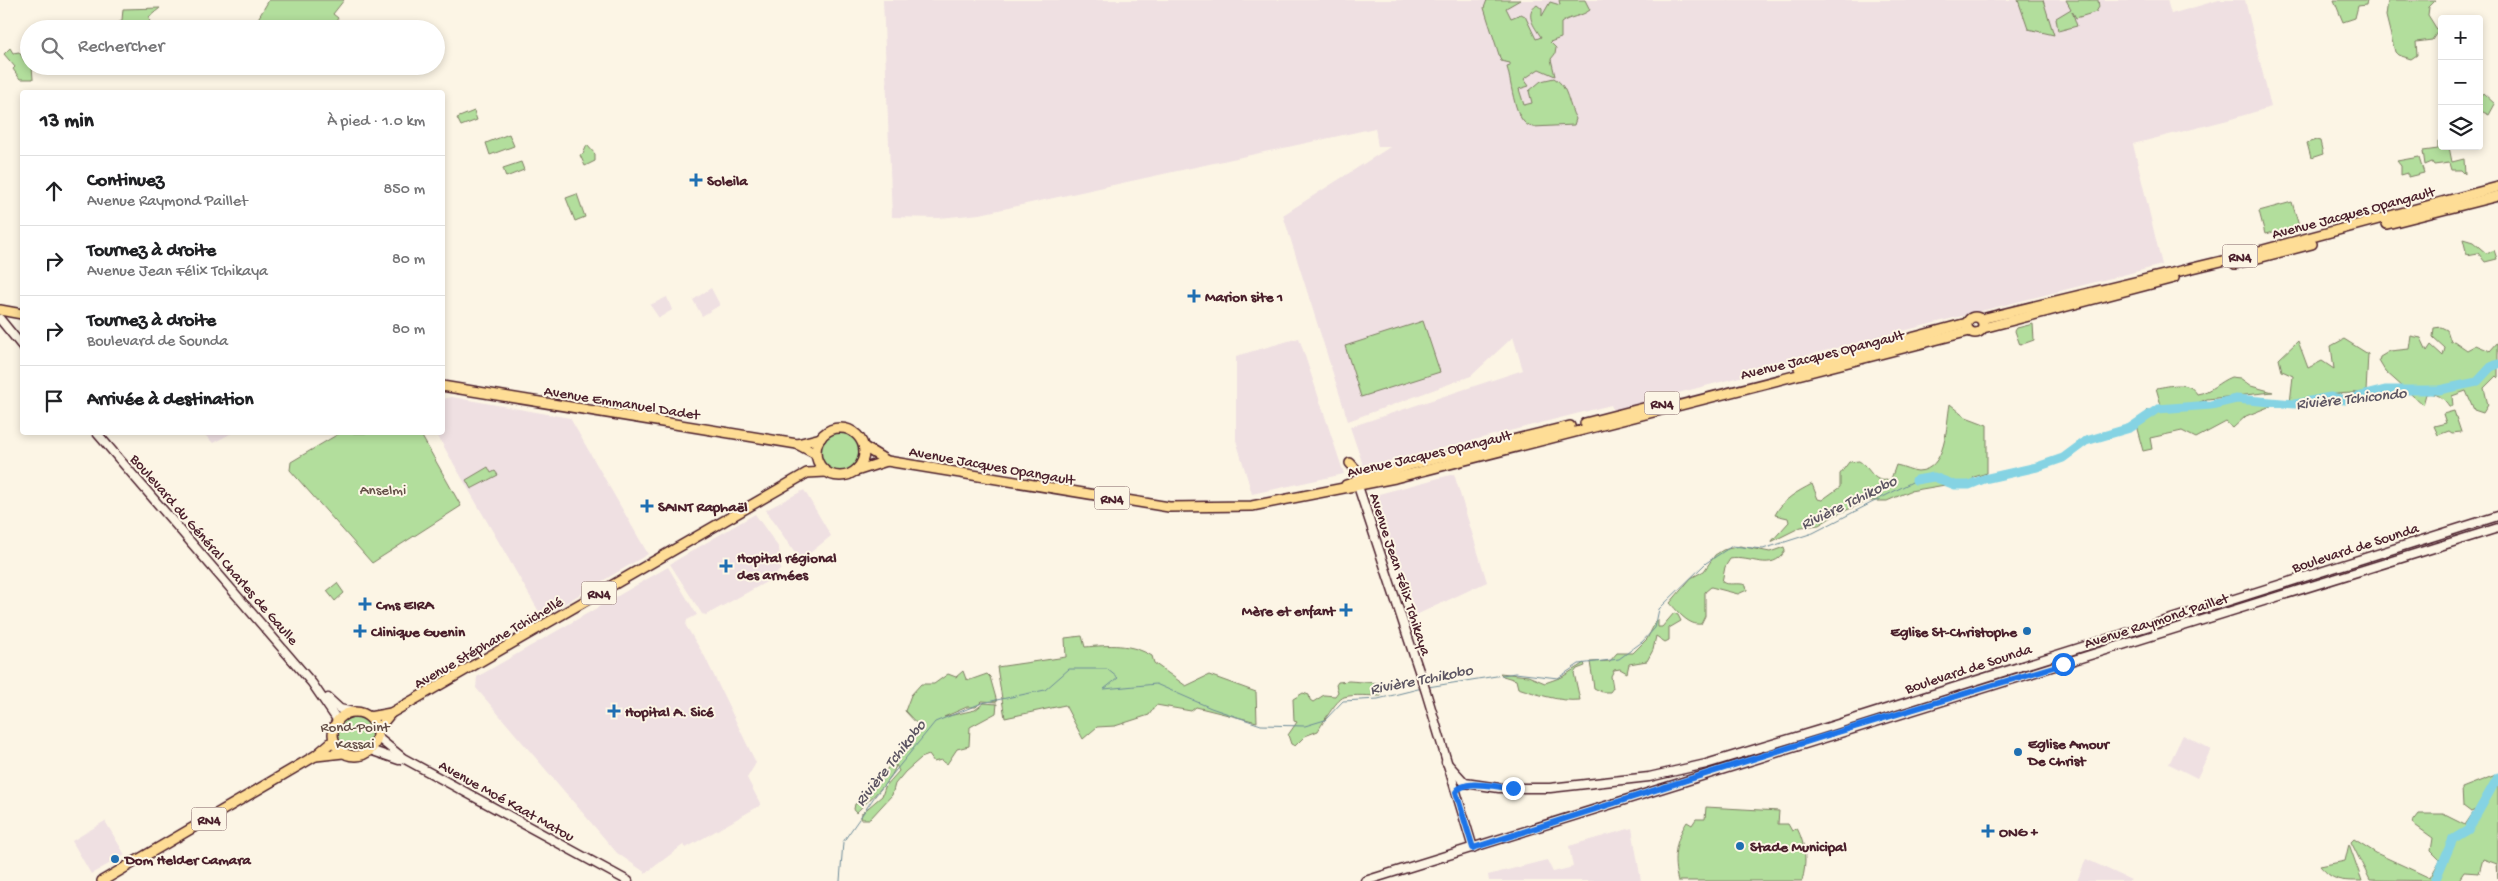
<!DOCTYPE html>
<html lang="fr">
<head>
<meta charset="utf-8">
<style>
	body { margin:0; font-family:"Gochi Hand",sans-serif; background:#f2f2f2; color:#202124 }
	.controls { position:absolute; right:15px; top:15px; display:grid; overflow:hidden; border-radius:5px; box-shadow:0 2px 8px #0003 }
	.controls button { width:45px; height:45px; display:grid; place-items:center; padding:0; border:0; border-bottom:1px solid #e0e0e0; background:#fff; color:#202124; font:25px sans-serif }
	.stop { position:absolute; width:15px; height:15px; margin:-11px; border:4px solid #1a73e8; border-radius:50%; background:#fff }
	.stop.end { background:#1a73e8; border-color:#fff; box-shadow:0 1px 5px #0008 }
	.list { margin:0; padding:0; list-style:none }
	h2 { display:flex; justify-content:space-between; align-items:center; height:65px; margin:0; padding:0 20px; font-size:21px }
	h2 small { font-size:16px; font-weight:400; color:#757577 }
	.list li { display:grid; grid-template-columns:32px 1fr auto; gap:15px; align-items:center; box-sizing:border-box; height:70px; padding:0 20px; border-top:1px solid #e0e0e0 }
	.list b { display:block; font-size:19px; white-space:nowrap }
	.list p { margin:0; font-size:16px; white-space:nowrap; color:#757577 }
	.list em { font-size:16px; font-style:normal; color:#757577 }
	.icon { flex:none; width:28px; height:28px; fill:none; stroke:currentColor; stroke-width:2; stroke-linecap:round; stroke-linejoin:round }
	.map { position:relative; flex:none; width:2498px; height:881px; overflow:hidden }
	.search { position:absolute; background:#fff; box-shadow:0 2px 8px #0003; left:20px; top:20px; width:425px; height:55px; display:flex; align-items:center; gap:12px; box-sizing:border-box; padding:0 18px; border-radius:28px; color:#757577; font-size:19px }
	.panel { position:absolute; background:#fff; box-shadow:0 2px 8px #0003; left:20px; top:90px; width:425px; height:345px; border-radius:5px }
	.map>svg:first-child { display:block }
	.built { fill:#efe0e2 }
	.green { fill:#b2de9c; stroke:#7e7e64 }
	.lines { fill:none; stroke-linecap:round; stroke-linejoin:round }
	.stream { stroke:#6d8b99; stroke-width:1 }
	.river { stroke:#85d3e3; stroke-width:9 }
	.secondary-casing { stroke:#4a1f2b; stroke-width:11 }
	.primary-casing { stroke:#4a1f2b; stroke-width:12 }
	.trunk-casing { stroke:#4a1f2b; stroke-width:12 }
	.secondary { stroke:#fcf5e5; stroke-width:8 }
	.primary { stroke:#fedd96; stroke-width:9 }
	.trunk { stroke:#fedd96; stroke-width:9 }
	.route { stroke:#1a73e8; stroke-width:6 }
	.poi-dot { fill:#1f6fb2; stroke:#fcf5e5; stroke-width:2 }
	.labels { text-anchor:middle; stroke-width:4; stroke-linejoin:round; paint-order:stroke }
	.shield { fill:#fcf5e5; stroke:#7f5f63; stroke-width:1 }
	.shield-label { font-size:14px; font-weight:bold; fill:#4a1f2b }
	.poi-label { font-size:15px; font-weight:bold; fill:#4a1f2b; stroke:#fcf5e5; text-anchor:start }
	.street-label { font-size:15px; fill:#4a1f2b; stroke:#fcf5e5 }
	.park-label { font-size:15px; fill:#644f47; stroke:#fcf5e5 }
	.water-label { font-size:16px; font-style:italic; fill:#5c5562; stroke:#fcf5e5 }
</style>
</head>
<body>
<div class="map">
<svg width="2498" height="881" viewBox="0 0 2498 881">
	<rect width="100%" height="100%" fill="#fcf5e5"/>
	<filter id="ink" filterUnits="userSpaceOnUse"><feTurbulence type="fractalNoise" baseFrequency=".02" numOctaves="2"/><feDisplacementMap in="SourceGraphic" scale="10" xChannelSelector="R" yChannelSelector="G"/><feConvolveMatrix kernelMatrix="1 2 1 2 8 2 1 2 1" color-interpolation-filters="sRGB"/></filter>
	<g filter="url(#ink)">
		<g class="built">
			<polygon points="883,0 2167,0 2171,14 2219,0 2245,0 2271,107 2228,120 2133,144 2162,265 1797,358 1798,362 1613,410 1611,405 1364,468 1350,427 1523,370 1513,337 1471,376 1348,421 1283,215 1390,147 1378,147 1375,128 980,214 939,218 892,217"/>
			<polygon points="711,288 720,305 702,316 693,300"/>
			<polygon points="667,297 672,310 659,318 650,305"/>
			<polygon points="1299,338 1344,474 1252,494 1236,440 1236,356"/>
			<polygon points="452,397 570,418 648,554 542,617 436,433 442,432 443,399"/>
			<polygon points="203,433 232,433 213,443"/>
			<polygon points="1454,474 1487,582 1416,615 1375,495"/>
			<polygon points="804,490 831,536 800,561 766,510"/>
			<polygon points="755,514 779,548 781,569 770,580 706,615 702,614 670,564"/>
			<polygon points="668,567 697,615 687,620 686,626 705,657 756,763 747,778 761,805 686,848 683,845 646,873 617,853 476,688 477,677"/>
			<polygon points="2183,735 2211,749 2197,778 2169,764"/>
			<polygon points="105,821 125,855 91,874 72,841"/>
			<polygon points="1632,828 1641,881 1489,881 1488,875 1547,860 1553,872 1573,867 1569,846"/>
			<polygon points="2086,859 2131,880 2130,881 2077,881"/>
		</g>
		<g class="green">
			<polygon points="269,0 344,0 333,14 338,18 331,29 252,29"/>
			<path d="M1487 0H1520L1506 8 1511 18 1521 14 1525 16 1536 39 1541 37C1534 26 1524 14 1537 5L1542 9V16L1550 2 1560 5 1559 0H1585L1590 10C1581 17 1570 16 1561 23V38L1550 42 1556 48 1555 54 1551 59 1555 76 1539 69 1524 79 1529 86 1519 89 1524 105 1532 103 1529 91 1541 81 1554 78C1569 86 1568 106 1576 119L1574 125 1533 127C1514 125 1512 83 1507 67L1510 66V63L1501 61 1484 8Z"/>
			<polygon points="2018,0 2043,0 2054,35 2028,29"/>
			<polygon points="2066,0 2098,0 2099,7 2096,12 2076,18 2072,11 2077,26 2058,31 2056,18 2071,9"/>
			<polygon points="2334,0 2367,0 2366,5 2358,6 2355,18 2343,22"/>
			<polygon points="2388,0 2436,0 2429,7 2428,15 2438,31 2432,40 2416,42 2417,55 2411,59 2398,55 2395,52 2386,16"/>
			<polygon points="160,8 149,17 151,29 108,27 108,24 117,24 122,20 123,9"/>
			<polygon points="10,48 13,53 19,52 25,62 29,60 29,66 32,66 33,79 20,79 13,69 15,67 4,54"/>
			<polygon points="2483,93 2495,104 2489,115 2479,110 2479,98"/>
			<polygon points="474,111 477,120 461,126 457,118"/>
			<polygon points="509,134 514,146 490,155 486,143"/>
			<polygon points="2316,140 2320,141 2323,154 2311,158 2307,143"/>
			<polygon points="2438,141 2442,141 2442,146 2449,147 2452,162 2464,159 2465,174 2461,170 2451,170 2449,163 2434,165 2432,162 2425,165 2423,151 2438,149"/>
			<polygon points="587,145 595,154 595,161 585,166 580,155 583,154"/>
			<polygon points="2419,157 2424,173 2408,177 2408,173 2401,175 2401,166 2397,161"/>
			<polygon points="521,162 524,170 506,177 503,168"/>
			<polygon points="577,194 585,217 575,221 566,198"/>
			<polygon points="2292,202 2299,226 2288,229 2289,233 2279,235 2278,231 2265,234 2259,211"/>
			<polygon points="2463,239 2473,242 2486,253 2494,250 2497,259 2485,262 2478,253 2467,255"/>
			<polygon points="1423,321 1440,372 1361,397 1345,346"/>
			<polygon points="2033,324 2034,340 2020,345 2015,331 2017,328"/>
			<path d="M2441 327 2447 330 2451 342 2454 341 2467 350 2476 345 2490 351 2498 342V378L2496 376 2484 388 2488 405 2483 413 2474 410 2466 391 2452 396 2453 406H2449C2444 398 2436 392 2426 394L2423 405 2385 371 2379 361 2380 357 2390 351 2409 349 2411 336 2421 338 2427 351 2431 345 2443 356 2445 348 2433 337 2434 328Z"/>
			<polygon points="2344,339 2368,354 2366,392 2322,395 2290,403 2293,376 2282,371 2279,359 2298,341 2308,368 2322,361 2334,369 2331,346"/>
			<path d="M2231 377 2240 378 2251 386 2273 392 2207 399 2195 404 2167 406 2161 411 2198 409 2263 398 2281 402 2246 416 2233 428 2226 422 2196 438 2182 431 2150 438 2152 449 2143 451 2137 429 2148 410H2155L2161 405 2156 388C2170 386 2189 380 2197 394 2211 392 2218 382 2231 377Z"/>
			<path d="M1950 404 1966 417 1987 425V473L1974 477 1969 487 1945 485 1910 491 1887 501H1868L1835 515 1819 525 1801 527 1771 542 1789 522 1788 518 1775 515C1783 499 1797 492 1812 484L1818 499 1822 500 1840 487V474L1849 462 1859 461C1872 469 1873 485 1891 479L1896 465C1903 466 1912 471 1918 471 1947 470 1946 425 1950 404Z"/>
			<polygon points="2454,411 2461,432 2452,433 2449,431 2438,435 2434,426 2446,423 2443,414"/>
			<circle cx="841" cy="452" r="22"/>
			<polygon points="340,433 420,433 461,506 372,563 290,470 291,462"/>
			<polygon points="488,467 491,473 495,471 498,475 471,489 466,480"/>
			<path d="M1740 546 1770 552 1784 547 1785 551C1772 573 1750 555 1730 559L1725 567 1722 582C1729 586 1738 582 1746 585L1747 590 1738 594 1711 587 1705 592V616L1701 624C1689 626 1678 612 1670 603L1691 578 1704 571 1715 555 1723 550Z"/>
			<polygon points="337,583 344,593 335,601 327,591"/>
			<polygon points="1674,613 1678,615 1681,621 1669,628 1669,640 1665,642 1656,636 1653,650 1647,661 1629,664 1627,673 1620,669 1614,670 1611,676 1613,688 1610,692 1602,692 1594,688 1590,662 1610,661 1617,653 1633,653 1647,639 1656,621 1658,620 1658,627 1662,627"/>
			<path d="M1082 636 1085 647C1109 645 1131 643 1152 656L1154 663 1186 686 1209 675 1256 692 1257 722 1196 707 1191 711 1156 705 1149 715 1115 726 1097 727 1083 739 1065 705 1005 718 997 667 1066 657 1065 638Z"/>
			<path d="M1584 663 1585 666 1577 669 1574 673 1580 700C1559 702 1537 694 1518 688L1516 680 1503 676 1500 673 1528 676 1545 683 1562 677Z"/>
			<path d="M963 671 966 679 970 680 987 674 990 677 997 702 982 701 976 707H967L944 717 975 710 984 703 997 704 996 713 970 727 969 746 957 749 947 764 941 760 934 762 929 755 921 758 905 772 895 784 892 795 870 819H861L862 813 882 796 885 787 899 771 896 765C893 781 868 800 856 813L854 809 855 804 861 802 920 727 905 711 911 695 921 684H934L948 674 956 677Z"/>
			<path d="M1349 681 1378 683 1380 685 1381 696C1370 696 1354 694 1344 697 1336 700 1322 724 1318 731L1305 736 1295 746 1291 744 1288 735 1297 722 1294 721 1293 699 1303 693 1309 695 1310 700 1313 702 1324 695 1335 696 1338 692 1336 685 1338 682Z"/>
			<circle cx="355" cy="734" r="20"/>
			<polygon points="2498,774 2498,878 2497,864 2483,859 2479,873 2464,872 2458,881 2370,880 2351,842 2354,839 2376,853 2430,878 2440,860 2431,851 2433,838 2412,823 2419,814 2443,814 2465,825 2475,810 2471,812 2463,806 2462,788"/>
			<path d="M1706 807 1779 811 1778 824H1788L1792 831 1797 828C1806 846 1807 863 1802 881H1678C1672 860 1675 840 1687 822L1692 825 1696 819H1705Z"/>
			<path d="M2349 844 2362 881C2340 881 2333 881 2320 866L2345 861Z"/>
		</g>
		<g class="lines">
			<g class="stream">
				<polyline points="1428,687 1515,673 1558,678 1579,664 1619,659 1642,642 1655,628 1659,609 1706,563 1732,546 1763,549 1813,533 1916,480"/>
				<polyline points="840,881 843,842 875,796 935,722 982,703 1045,690 1069,669 1107,669 1118,678 1104,689 1156,684 1211,708 1261,725 1305,726 1325,720 1343,701 1378,699 1422,688"/>
			</g>
			<g class="river">
				<polyline points="1916,480 1934,477 1955,485 1969,485 1984,479 2037,467 2063,458 2086,441 2130,428 2158,409 2211,405 2236,399 2295,404 2330,397 2345,400 2385,390 2439,390 2477,382 2491,367 2498,364"/>
				<polyline points="2435,881 2453,839 2468,830 2498,777"/>
			</g>
			<g class="secondary-casing">
				<g id="secondary">
					<polyline points="0,319 22,346"/>
					<polyline points="96,432 312,683 338,721"/>
					<polyline points="1356,480 1426,692 1473,848"/>
					<polyline points="328,698 340,709 353,712"/>
					<polyline points="377,737 403,758 628,881"/>
					<polyline points="370,750 399,760"/>
					<polyline points="1446,762 1465,783 1499,788 1550,788 1649,777 1706,764 1819,730 2498,516"/>
					<polyline points="1365,881 2498,528"/>
				</g>
			</g>
			<g class="primary-casing">
				<g id="primary">
					<polyline points="0,310 22,314"/>
					<polyline points="442,386 797,444 821,438"/>
					<polyline points="797,444 816,454"/>
				</g>
			</g>
			<g class="trunk-casing">
				<g id="trunk">
					<polyline points="2387,224 2498,196"/>
					<polyline points="2235,264 2312,244"/>
					<circle cx="1975" cy="325" r="8"/>
					<polyline points="1981,319 2226,260 2498,187"/>
					<polyline points="1983,328 2174,278"/>
					<polyline points="1799,368 1967,323"/>
					<polyline points="1585,423 1655,405"/>
					<circle cx="840" cy="452" r="24"/>
					<polyline points="864,447 887,461 1169,507 1252,506 1395,478 1970,331"/>
					<polyline points="1350,463 1360,474 1370,475"/>
					<polyline points="856,471 887,461"/>
					<polyline points="1346,485 1410,465 1570,426"/>
					<circle cx="355" cy="734" r="22"/>
					<polyline points="369,717 391,713 807,473 826,472"/>
					<polyline points="377,730 391,713"/>
					<polyline points="316,756 343,753"/>
					<polyline points="102,881 315,756 334,740"/>
				</g>
			</g>
			<use href="#secondary" class="secondary"/>
			<use href="#primary" class="primary"/>
			<use href="#trunk" class="trunk"/>
		</g>
	</g>
	<g class="lines" filter="url(#ink)">
		<path class="route" d="M1513 788C1498 788 1465 778 1456 792L1473 848 1825 736 2063 664"/>
	</g>
	<g class="poi-dot">
		<path d="M693.5 172.5h5v5h5v5h-5v5h-5v-5h-5v-5h5z"/>
		<path d="M1191.5 288.5h5v5h5v5h-5v5h-5v-5h-5v-5h5z"/>
		<path d="M644.5 498.5h5v5h5v5h-5v5h-5v-5h-5v-5h5z"/>
		<path d="M723.5 558.5h5v5h5v5h-5v5h-5v-5h-5v-5h5z"/>
		<path d="M362.5 596.5h5v5h5v5h-5v5h-5v-5h-5v-5h5z"/>
		<path d="M1343.5 602.5h5v5h5v5h-5v5h-5v-5h-5v-5h5z"/>
		<path d="M357.5 623.5h5v5h5v5h-5v5h-5v-5h-5v-5h5z"/>
		<circle cx="2027" cy="631" r="5"/>
		<path d="M611.5 703.5h5v5h5v5h-5v5h-5v-5h-5v-5h5z"/>
		<circle cx="2018" cy="752" r="5"/>
		<path d="M1985.5 823.5h5v5h5v5h-5v5h-5v-5h-5v-5h5z"/>
		<circle cx="1740" cy="846" r="5"/>
		<circle cx="115" cy="859" r="5"/>
	</g>
	<g class="labels">
		<g class="shield">
			<rect x="2222.5" y="244.5" width="35" height="23" rx="4"/>
			<rect x="1644.5" y="391.5" width="35" height="23" rx="4"/>
			<rect x="1094.5" y="486.5" width="35" height="23" rx="4"/>
			<rect x="581.5" y="581.5" width="35" height="23" rx="4"/>
			<rect x="191.5" y="807.5" width="35" height="23" rx="4"/>
		</g>
		<g class="shield-label">
			<text x="2240" y="261">RN4</text>
			<text x="1662" y="408">RN4</text>
			<text x="1112" y="503">RN4</text>
			<text x="599" y="598">RN4</text>
			<text x="209" y="824">RN4</text>
		</g>
		<g class="poi-label">
			<text x="707" y="185">Soleila</text>
			<text x="1205" y="301">Marion site 1</text>
			<text x="658" y="511">SAINT Raphaël</text>
			<text x="737" y="562">Hopital régional<tspan x="737" dy="17">des armées</tspan></text>
			<text x="376" y="609">Cms EIRA</text>
			<text x="1335" y="615" text-anchor="end">Mère et enfant</text>
			<text x="371" y="636">Clinique Guenin</text>
			<text x="2017" y="636" text-anchor="end">Eglise St-Christophe</text>
			<text x="625" y="716">Hopital A. Sicé</text>
			<text x="2028" y="748">Eglise Amour<tspan x="2028" dy="17">De Christ</tspan></text>
			<text x="1999" y="836">ONG +</text>
			<text x="1750" y="851">Stade Municipal</text>
			<text x="125" y="864">Dom Helder Camara</text>
		</g>
		<g class="street-label">
			<text transform="translate(2353 212) rotate(-15)" y="5">Avenue Jacques Opangault</text>
			<text transform="translate(1822 354) rotate(-14)" y="5">Avenue Jacques Opangault</text>
			<text transform="translate(622 402) rotate(9)" y="5">Avenue Emmanuel Dadet</text>
			<text transform="translate(1429 453) rotate(-13)" y="5">Avenue Jacques Opangault</text>
			<text transform="translate(992 465) rotate(10)" y="5">Avenue Jacques Opangault</text>
			<text transform="translate(2355 547) rotate(-18)" y="5">Boulevard de Sounda</text>
			<text transform="translate(215 549) rotate(49)" y="5">Boulevard du Général Charles de Gaulle</text>
			<text transform="translate(1401 574) rotate(72)" y="5">Avenue Jean Félix Tchikaya</text>
			<text transform="translate(2156 620) rotate(-18)" y="5">Avenue Raymond Paillet</text>
			<text transform="translate(488 642) rotate(-30)" y="5">Avenue Stéphane Tchichellé</text>
			<text transform="translate(1968 668) rotate(-18)" y="5">Boulevard de Sounda</text>
			<text transform="translate(507 800) rotate(29)" y="5">Avenue Moé Kaat Matou</text>
		</g>
		<g class="park-label">
			<text x="383" y="494">Anselmi</text>
			<text x="355" y="731">Rond-Point<tspan x="355" dy="17">Kassai</tspan></text>
		</g>
		<g class="water-label">
			<text transform="translate(2351 397) rotate(-6)" y="6">Rivière Tchicondo</text>
			<text transform="translate(1848 501) rotate(-26)" y="6">Rivière Tchikobo</text>
			<text transform="translate(1421 678) rotate(-11)" y="6">Rivière Tchikobo</text>
			<text transform="translate(889 762) rotate(-52)" y="6">Rivière Tchikobo</text>
		</g>
	</g>
</svg>
<div class="controls">
<button>+</button>
<button>−</button>
<button><svg class="icon" aria-label="layers" viewBox="0 0 24 24"><path d="M12 4l9 5-9 5-9-5zM3 14l9 5 9-5"/></svg></button>
</div>
<div class="stop" style="left:2063px;top:664px"></div>
<div class="stop end" style="left:1513px;top:788px"></div>
<div class="search"><svg class="icon" aria-label="search" viewBox="0 0 24 24"><circle cx="10" cy="10" r="6"/><path d="M15 15l6 6"/></svg>Rechercher</div>
<section class="panel">
<h2>13 min<small>À pied · 1.0 km</small></h2>
<ul class="list">
<li><svg class="icon" aria-label="ahead" viewBox="0 0 24 24"><path d="M12 20V5M6 11l6-6 6 6"/></svg><div><b>Continuez</b><p>Avenue Raymond Paillet</p></div><em>850 m</em></li>
<li><svg class="icon" aria-label="right" viewBox="0 0 24 24"><path d="M7 20v-9h11M14 6l5 5-5 5"/></svg><div><b>Tournez à droite</b><p>Avenue Jean Félix Tchikaya</p></div><em>80 m</em></li>
<li><svg class="icon" aria-label="right" viewBox="0 0 24 24"><path d="M7 20v-9h11M14 6l5 5-5 5"/></svg><div><b>Tournez à droite</b><p>Boulevard de Sounda</p></div><em>80 m</em></li>
<li><svg class="icon" aria-label="arrive" viewBox="0 0 24 24"><path d="M6 21V4h12l-3 4 3 4H6"/></svg><div><b>Arrivée à destination</b></div></li>
</ul>
</section>
</div>
</body>
</html>
